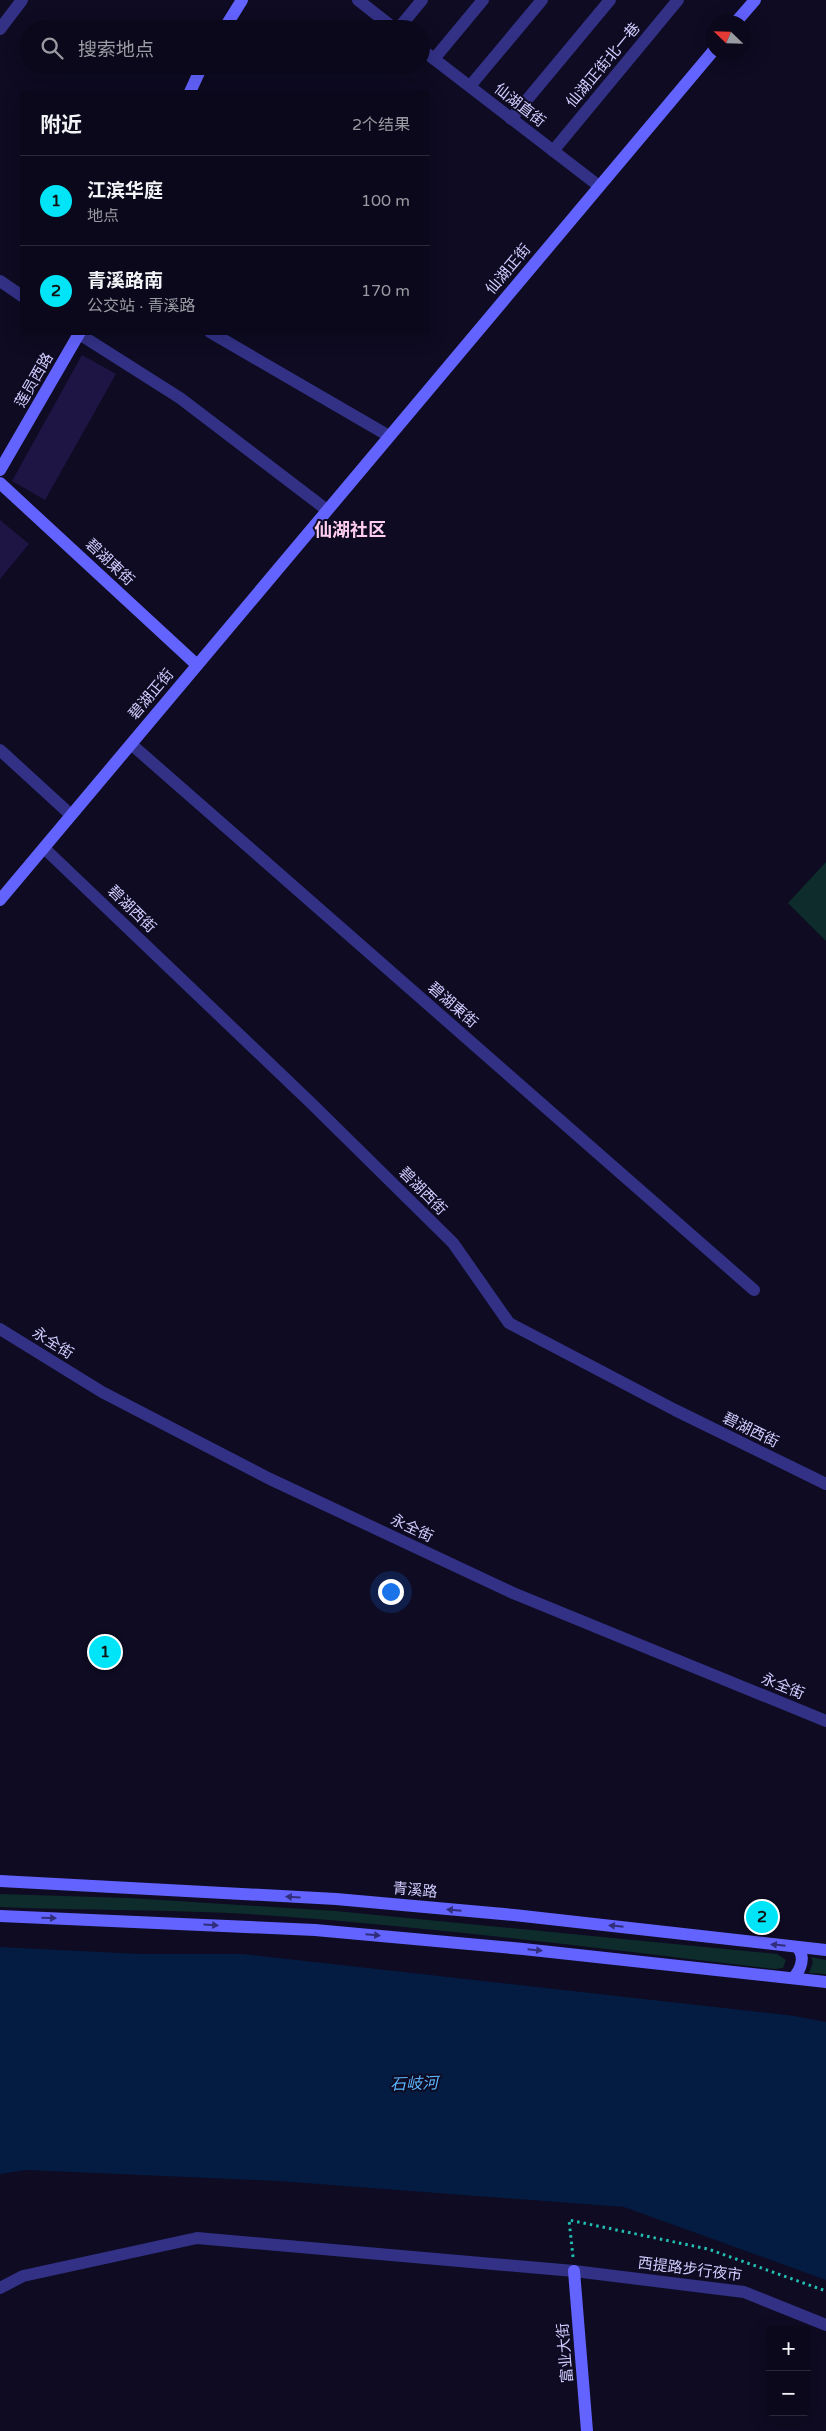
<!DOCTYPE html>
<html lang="zh">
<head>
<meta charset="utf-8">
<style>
	body { margin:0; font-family:"Varela Round","Noto Sans SC",sans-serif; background:#131123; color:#f1f3f6 }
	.controls { position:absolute; right:15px; bottom:15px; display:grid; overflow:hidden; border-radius:5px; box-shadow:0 5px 20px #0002 }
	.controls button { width:45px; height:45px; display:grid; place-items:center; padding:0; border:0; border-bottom:1px solid #2a2939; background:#0a081a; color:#f1f3f6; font:25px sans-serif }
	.compass { position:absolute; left:706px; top:15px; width:45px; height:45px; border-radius:50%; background:#0a081a; box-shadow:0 5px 20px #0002; rotate:293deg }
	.you { position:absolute; left:390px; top:1591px; width:18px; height:18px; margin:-12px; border:4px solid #fff; border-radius:50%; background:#1a73e8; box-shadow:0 0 0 8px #1a73e833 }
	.badge { display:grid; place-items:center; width:32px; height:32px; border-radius:50%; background:#00e4f7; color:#111; font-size:16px; font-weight:700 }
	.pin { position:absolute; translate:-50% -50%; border:2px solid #fff; box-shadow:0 1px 5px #0006 }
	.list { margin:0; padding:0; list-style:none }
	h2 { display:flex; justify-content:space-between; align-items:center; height:65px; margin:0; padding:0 20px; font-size:21px }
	h2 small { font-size:16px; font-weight:400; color:#999aa2 }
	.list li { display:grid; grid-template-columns:32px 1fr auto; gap:15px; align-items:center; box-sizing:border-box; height:90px; padding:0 20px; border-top:1px solid #2a2939 }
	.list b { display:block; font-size:19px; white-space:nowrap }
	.list p { margin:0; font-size:16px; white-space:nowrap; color:#999aa2 }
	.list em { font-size:16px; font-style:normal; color:#999aa2 }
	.icon { flex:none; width:28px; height:28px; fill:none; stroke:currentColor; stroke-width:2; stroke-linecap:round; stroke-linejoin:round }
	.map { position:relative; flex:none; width:826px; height:2431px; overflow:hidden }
	.search { position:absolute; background:#0a081a; box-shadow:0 5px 20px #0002; left:20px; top:20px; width:410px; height:55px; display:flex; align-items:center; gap:12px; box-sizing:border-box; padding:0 18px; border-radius:28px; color:#999aa2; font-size:19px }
	.panel { position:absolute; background:#0a081a; box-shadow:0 5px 20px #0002; left:20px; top:90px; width:410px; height:245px; border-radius:5px }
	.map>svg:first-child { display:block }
	.green { fill:#0d2c2b }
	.water { fill:#041c42 }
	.building { fill:#1e1545 }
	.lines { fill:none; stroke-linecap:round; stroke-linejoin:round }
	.path { stroke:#21beb1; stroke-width:3; stroke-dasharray:2.5 4; stroke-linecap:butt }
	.street { stroke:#323186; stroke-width:12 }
	.secondary { stroke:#6363ff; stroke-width:12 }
	.oneway { fill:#302e7a }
	.labels { text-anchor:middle; stroke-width:4; stroke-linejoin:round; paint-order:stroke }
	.street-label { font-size:15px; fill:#d0ccff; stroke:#0e0b22 }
	.water-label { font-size:16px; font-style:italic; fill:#5ab7ff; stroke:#0e0b22 }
	.quarter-label { font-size:18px; font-weight:bold; fill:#ffceee; stroke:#0e0b22 }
</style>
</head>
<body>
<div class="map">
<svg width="826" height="2431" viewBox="0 0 826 2431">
	<rect width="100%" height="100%" fill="#0e0b22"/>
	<g class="green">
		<polygon points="826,862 826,941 788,903"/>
		<path d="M0 1894 129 1898 336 1911 777 1954 786 1960 783 1968 774 1969C609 1950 443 1928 277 1916 185 1909 92 1911 0 1907Z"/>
		<polygon points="811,1957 826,1960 826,1974 809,1973 813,1962"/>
	</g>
	<polygon class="water" points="0,1947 140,1954 242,1954 795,2016 826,2022 826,2280 624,2207 279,2181 27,2170 0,2174"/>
	<g class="building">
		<polygon points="82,355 116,374 45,500 12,481"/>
		<polygon points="0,520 29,544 0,579"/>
	</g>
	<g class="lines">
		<polyline class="path" points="573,2257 569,2220 708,2249 826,2291"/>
		<g class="street">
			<polyline points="358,0 395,29"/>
			<polyline points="0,29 22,0"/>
			<polyline points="398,29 422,0"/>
			<polyline points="421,49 599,186"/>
			<polyline points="434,59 483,0"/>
			<polyline points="470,86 542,0"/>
			<polyline points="511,119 610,0"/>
			<polyline points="553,151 678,0"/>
			<polyline points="0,281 22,296"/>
			<polyline points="76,332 180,398 327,510"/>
			<polyline points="210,332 389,436"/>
			<polyline points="131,744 754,1290"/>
			<polyline points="0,750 71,815"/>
			<polyline points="44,848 311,1103 453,1243 509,1323 675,1410 826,1484"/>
			<polyline points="0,1329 102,1392 270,1479 513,1593 826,1721"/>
			<polyline points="0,2288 23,2276 197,2238 574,2271 744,2292 826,2325"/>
		</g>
		<g class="secondary">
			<polyline points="736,22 755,0"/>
			<polyline points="224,29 242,0"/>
			<polyline points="190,92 202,66"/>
			<polyline points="0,470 80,332"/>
			<polyline points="0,483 197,665"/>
			<polyline points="0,900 714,50"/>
			<polyline points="0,1881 336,1899 514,1915 826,1950"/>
			<polyline points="0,1916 315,1930 523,1949 826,1982"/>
			<path d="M793 1978C801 1970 806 1956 797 1947"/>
			<polyline points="574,2271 587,2431"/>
		</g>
	</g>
	<defs><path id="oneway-solid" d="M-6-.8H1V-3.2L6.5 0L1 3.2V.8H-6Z" transform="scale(1.25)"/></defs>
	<g class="oneway">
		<use href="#oneway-solid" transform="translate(293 1897) rotate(-177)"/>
		<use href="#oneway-solid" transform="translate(454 1910) rotate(-175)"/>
		<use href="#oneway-solid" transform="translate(49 1918) rotate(2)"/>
		<use href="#oneway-solid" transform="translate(211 1925) rotate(3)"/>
		<use href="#oneway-solid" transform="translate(616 1926) rotate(-174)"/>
		<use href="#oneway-solid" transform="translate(373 1935) rotate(5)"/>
		<use href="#oneway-solid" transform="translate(778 1945) rotate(-174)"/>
		<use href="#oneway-solid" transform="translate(535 1950) rotate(6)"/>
	</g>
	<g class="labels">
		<g class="street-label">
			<text transform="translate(603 65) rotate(-50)" y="5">仙湖正街北一巷</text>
			<text transform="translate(520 105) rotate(38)" y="5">仙湖直街</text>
			<text transform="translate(508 269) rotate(-50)" y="5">仙湖正街</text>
			<text transform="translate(34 380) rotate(-60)" y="5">莲员西路</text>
			<text transform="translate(110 562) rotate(43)" y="5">碧湖東街</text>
			<text transform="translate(151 694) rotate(-50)" y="5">碧湖正街</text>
			<text transform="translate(132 909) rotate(44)" y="5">碧湖西街</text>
			<text transform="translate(453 1005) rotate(41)" y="5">碧湖東街</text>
			<text transform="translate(423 1191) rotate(45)" y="5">碧湖西街</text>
			<text transform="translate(53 1343) rotate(32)" y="5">永全街</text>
			<text transform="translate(751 1430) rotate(26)" y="5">碧湖西街</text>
			<text transform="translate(412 1528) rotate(25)" y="5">永全街</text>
			<text transform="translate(783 1686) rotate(22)" y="5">永全街</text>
			<text transform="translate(415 1890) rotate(5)" y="5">青溪路</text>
			<text transform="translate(690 2269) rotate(7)" y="5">西提路步行夜市</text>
			<text transform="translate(565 2353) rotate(-95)" y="5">富业大街</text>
		</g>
		<g class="water-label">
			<text transform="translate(414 2083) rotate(-2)" y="6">石岐河</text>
		</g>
		<g class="quarter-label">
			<text x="350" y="536">仙湖社区</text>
		</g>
	</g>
</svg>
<div class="controls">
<button>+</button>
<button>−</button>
</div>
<svg class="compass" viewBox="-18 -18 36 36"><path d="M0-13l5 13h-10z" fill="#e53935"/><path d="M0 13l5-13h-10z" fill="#999aa2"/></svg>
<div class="you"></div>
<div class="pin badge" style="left:105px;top:1652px">1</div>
<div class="pin badge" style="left:762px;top:1917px">2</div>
<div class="search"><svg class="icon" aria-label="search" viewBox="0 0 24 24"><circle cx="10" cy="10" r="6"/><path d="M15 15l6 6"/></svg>搜索地点</div>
<section class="panel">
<h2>附近<small>2个结果</small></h2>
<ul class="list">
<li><span class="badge">1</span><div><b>江滨华庭</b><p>地点</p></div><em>100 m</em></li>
<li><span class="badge">2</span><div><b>青溪路南</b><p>公交站 · 青溪路</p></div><em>170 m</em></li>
</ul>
</section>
</div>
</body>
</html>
